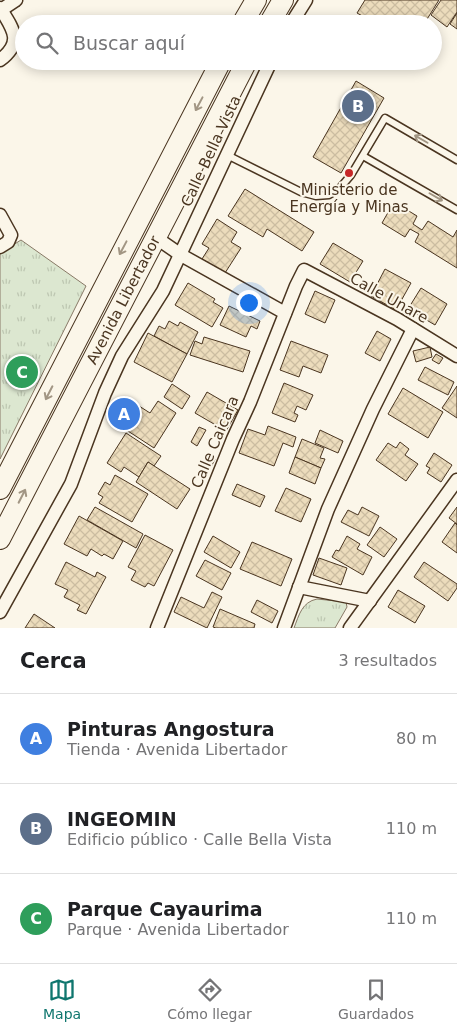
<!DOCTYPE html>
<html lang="es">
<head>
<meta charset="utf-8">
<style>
	body { margin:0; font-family:"DejaVu Sans",sans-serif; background:#f2f2f2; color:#202124 }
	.you { position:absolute; left:248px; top:302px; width:18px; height:18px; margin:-12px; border:4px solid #fff; border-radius:50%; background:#1a73e8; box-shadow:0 0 0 8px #1a73e833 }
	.badge { display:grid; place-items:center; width:32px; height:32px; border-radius:50%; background:#0f766e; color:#fff; font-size:16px; font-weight:700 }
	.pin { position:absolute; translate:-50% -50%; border:2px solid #fff; box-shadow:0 1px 5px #0006 }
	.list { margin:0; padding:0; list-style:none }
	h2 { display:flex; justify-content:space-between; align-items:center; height:65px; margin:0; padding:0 20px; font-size:21px }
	h2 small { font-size:16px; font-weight:400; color:#757577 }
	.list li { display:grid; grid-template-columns:32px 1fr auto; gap:15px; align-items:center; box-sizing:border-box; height:90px; padding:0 20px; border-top:1px solid #e0e0e0 }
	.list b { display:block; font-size:19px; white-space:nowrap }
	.list p { margin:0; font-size:16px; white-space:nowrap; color:#757577 }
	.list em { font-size:16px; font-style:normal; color:#757577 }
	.icon { flex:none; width:28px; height:28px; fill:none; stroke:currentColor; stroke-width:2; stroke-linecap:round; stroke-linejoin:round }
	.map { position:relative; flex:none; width:457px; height:628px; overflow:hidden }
	.search { position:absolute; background:#fff; box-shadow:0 2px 12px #0003; left:15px; right:15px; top:15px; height:55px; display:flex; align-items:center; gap:12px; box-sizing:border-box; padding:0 18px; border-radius:28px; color:#757577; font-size:19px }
	.sheet { height:335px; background:#fff }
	nav { display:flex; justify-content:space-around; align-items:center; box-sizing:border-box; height:70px; border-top:1px solid #e0e0e0; background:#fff; font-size:14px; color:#757577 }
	nav a { display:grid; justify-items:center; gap:2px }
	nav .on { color:#0f766e }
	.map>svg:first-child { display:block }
	.park { fill:url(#park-tufts); stroke:#887966 }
	.building { fill:url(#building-cross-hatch); stroke:#4a3520 }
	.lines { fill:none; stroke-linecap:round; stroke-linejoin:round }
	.lane-casing { stroke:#4a3520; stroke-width:9 }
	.street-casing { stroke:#4a3520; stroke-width:15 }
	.primary-casing { stroke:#4a3520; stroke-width:22 }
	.lane { stroke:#fbf6e9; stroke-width:6 }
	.street { stroke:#fbf6e9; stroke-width:12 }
	.primary { stroke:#fbf6e9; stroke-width:20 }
	.oneway { stroke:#a29684 }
	.poi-dot { fill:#c62828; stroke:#fbf6e9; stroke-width:2 }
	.labels { text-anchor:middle; stroke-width:4; stroke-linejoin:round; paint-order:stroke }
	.street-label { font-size:15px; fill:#4a3520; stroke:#fbf6e9 }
	.poi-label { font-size:15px; fill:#4a3520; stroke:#fbf6e9 }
</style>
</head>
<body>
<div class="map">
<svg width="457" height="628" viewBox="0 0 457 628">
	<defs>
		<pattern id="park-tufts" width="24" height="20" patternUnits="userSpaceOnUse" patternTransform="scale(1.25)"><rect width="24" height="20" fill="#dce7d0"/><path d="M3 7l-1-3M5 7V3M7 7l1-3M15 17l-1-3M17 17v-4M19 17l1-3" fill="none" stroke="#bec7b2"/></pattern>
		<pattern id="building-cross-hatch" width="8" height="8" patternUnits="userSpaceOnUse" patternTransform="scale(1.25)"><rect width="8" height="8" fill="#ecdcbc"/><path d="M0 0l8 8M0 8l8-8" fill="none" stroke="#ccbda1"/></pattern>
	</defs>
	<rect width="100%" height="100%" fill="#fbf6e9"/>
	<g class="park">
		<polygon points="21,240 86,286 0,459 0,253"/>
		<path d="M317 599 346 602 347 607 335 628H294C299 615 302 602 317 599Z"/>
	</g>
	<g class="building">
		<polygon points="365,0 439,0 424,24 377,24 357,13"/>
		<polygon points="441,0 457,0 457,12 447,27 431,15"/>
		<polygon points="457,13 457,29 450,24"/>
		<polygon points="356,81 384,98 341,173 313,157"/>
		<polygon points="245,189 314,232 302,251 267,229 263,237 228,216"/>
		<polygon points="394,202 417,216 413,224 422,230 428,221 453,237 457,230 457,268 415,242 419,234 410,229 405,237 382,223"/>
		<polygon points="217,219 237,232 231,242 241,248 225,273 202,259 209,248 202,244"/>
		<polygon points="333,243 363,261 350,282 320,264"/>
		<polygon points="385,269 411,283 396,310 371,296"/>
		<polygon points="188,283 215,299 213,302 223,308 212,327 175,305"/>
		<polygon points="421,288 447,304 435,325 408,309"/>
		<polygon points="315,291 335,300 325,323 305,314"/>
		<polygon points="229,306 260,321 257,329 251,326 246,337 220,325"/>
		<polygon points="169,321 178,326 180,322 198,332 187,354 154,336 159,326 165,329"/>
		<polygon points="377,331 391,339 380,361 365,353"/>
		<polygon points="148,333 187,354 172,382 134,362"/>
		<polygon points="204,337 250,351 243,372 190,355 195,341 202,344"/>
		<polygon points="291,341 328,355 321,373 303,366 299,377 280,370"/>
		<polygon points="430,347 432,357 416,362 413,351"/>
		<polygon points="436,354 443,358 439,364 432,360"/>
		<polygon points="425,367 454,382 448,395 418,380"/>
		<polygon points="284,383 313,395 306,410 297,406 294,413 298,415 295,422 272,413"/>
		<polygon points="172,384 190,396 182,409 164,397"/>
		<polygon points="457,386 457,418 442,408"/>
		<polygon points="403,388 443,412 428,438 388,414"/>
		<polygon points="207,392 238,410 226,431 195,413"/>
		<polygon points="125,397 150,413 158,401 176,413 154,448 111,420"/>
		<polygon points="268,426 296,437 293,447 283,443 274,466 239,453 248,429 265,435"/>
		<polygon points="199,427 206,430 197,446 191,442"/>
		<polygon points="320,430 343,441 338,453 315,443"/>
		<polygon points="126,433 161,456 154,466 148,462 139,477 124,467 121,472 107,463"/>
		<polygon points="302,439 324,448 320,458 325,459 321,468 295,457"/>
		<polygon points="400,442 409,449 405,455 418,464 406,481 376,460 388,443 396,448"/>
		<polygon points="434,453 452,465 441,482 427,473 430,468 426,466"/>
		<polygon points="208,455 215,459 211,467 204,463"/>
		<polygon points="295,457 321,468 315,484 289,473"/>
		<polygon points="148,462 190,489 177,509 136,482"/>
		<polygon points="115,475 148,494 132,522 99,503 103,497 98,494 105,482 110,485"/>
		<polygon points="237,484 265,496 260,507 232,495"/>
		<polygon points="286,488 311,499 301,522 275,511"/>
		<polygon points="95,507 143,534 136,548 87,520"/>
		<polygon points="362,507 379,516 369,536 341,522 348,510 358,515"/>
		<polygon points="457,507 457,524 449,518"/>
		<polygon points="79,516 123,541 113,559 104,554 102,556 91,549 87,556 64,544"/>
		<polygon points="455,523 457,525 457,553 442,542"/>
		<polygon points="380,527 397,539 384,557 367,545"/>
		<polygon points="145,535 173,550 154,586 148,583 145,587 131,580 136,571 128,567"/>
		<polygon points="213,536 240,552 231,568 204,552"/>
		<polygon points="347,536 360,544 357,549 372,557 363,575 332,557 336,550 339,551"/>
		<polygon points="252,542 292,559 281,586 240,569"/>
		<polygon points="319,558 347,568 341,585 313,575"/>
		<polygon points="205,560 231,573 222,590 196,576"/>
		<polygon points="66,562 95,577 97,572 106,577 86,614 77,610 80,605 64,597 68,590 55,584"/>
		<polygon points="424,562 457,584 457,588 448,601 414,577"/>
		<polygon points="398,590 425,606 415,623 388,607"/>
		<polygon points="212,592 222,597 207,628 174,612 181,597 204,608"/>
		<polygon points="257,600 278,611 272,623 251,612"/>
		<polygon points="220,609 255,624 254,628 216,628 213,627"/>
		<polygon points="34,614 55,628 25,628"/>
	</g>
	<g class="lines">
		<g class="lane-casing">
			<g id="lane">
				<polyline points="227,155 301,192 316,196 329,195 339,189 351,175 385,118 457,160"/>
				<polyline points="363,156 457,210"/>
			</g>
		</g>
		<g class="street-casing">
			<g id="street">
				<path d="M0 8C13 29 24 42 0 60"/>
				<polyline points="1,10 16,0"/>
				<polyline points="291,24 306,0"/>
				<polyline points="0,215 11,235 8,242 0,247"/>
				<polyline points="155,237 181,255 285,313"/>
				<polyline points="299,587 370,601"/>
				<polyline points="0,612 71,484 105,393 122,356 163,291 271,61"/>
				<polyline points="157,628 233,439 250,402 296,286 304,270 397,319 457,356"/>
				<polyline points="284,628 328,509 373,409 413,329"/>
				<polyline points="350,628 457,480"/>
			</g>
		</g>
		<g class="primary-casing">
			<g id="primary">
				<polyline points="242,24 256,0"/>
				<polyline points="269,24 283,0"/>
				<polyline points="0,489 221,61"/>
				<path id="s1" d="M0 539 247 61"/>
			</g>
		</g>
		<use href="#lane" class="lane"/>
		<use href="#street" class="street"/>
		<use href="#primary" class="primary"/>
	</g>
	<defs><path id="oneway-shaft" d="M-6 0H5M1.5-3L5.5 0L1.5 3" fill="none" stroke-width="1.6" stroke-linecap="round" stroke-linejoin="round" transform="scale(1.25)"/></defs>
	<g class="oneway">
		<use href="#oneway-shaft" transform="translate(199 104) rotate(118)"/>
		<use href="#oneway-shaft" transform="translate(421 139) rotate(-150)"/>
		<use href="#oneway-shaft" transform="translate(436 197) rotate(30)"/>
		<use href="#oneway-shaft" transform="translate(123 248) rotate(118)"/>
		<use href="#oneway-shaft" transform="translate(49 393) rotate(117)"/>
		<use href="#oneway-shaft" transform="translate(22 496) rotate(-63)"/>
	</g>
	<circle class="poi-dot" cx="349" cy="173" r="5"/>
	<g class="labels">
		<g class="street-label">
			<text transform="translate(211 151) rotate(-65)" y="5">Calle Bella Vista</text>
			<text transform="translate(389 298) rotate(29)" y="5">Calle Unare</text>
			<text dy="5" stroke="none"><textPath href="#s1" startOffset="269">Avenida Libertador</textPath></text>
			<text transform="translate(215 442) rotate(-67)" y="5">Calle Caicara</text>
		</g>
		<g class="poi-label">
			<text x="349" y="195">Ministerio de<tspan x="349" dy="17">Energía y Minas</tspan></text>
		</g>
	</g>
</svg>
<div class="you"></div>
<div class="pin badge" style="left:124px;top:414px;background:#3f7fe0">A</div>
<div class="pin badge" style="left:358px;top:106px;background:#5c6f8a">B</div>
<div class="pin badge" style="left:22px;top:372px;background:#2e9e5b">C</div>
<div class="search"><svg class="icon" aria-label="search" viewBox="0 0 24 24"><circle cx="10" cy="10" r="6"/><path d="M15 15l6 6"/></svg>Buscar aquí</div>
</div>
<section class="sheet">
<h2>Cerca<small>3 resultados</small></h2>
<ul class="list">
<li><span class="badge" style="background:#3f7fe0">A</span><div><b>Pinturas Angostura</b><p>Tienda · Avenida Libertador</p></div><em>80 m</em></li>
<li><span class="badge" style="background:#5c6f8a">B</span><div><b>INGEOMIN</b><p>Edificio público · Calle Bella Vista</p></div><em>110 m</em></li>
<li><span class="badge" style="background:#2e9e5b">C</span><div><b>Parque Cayaurima</b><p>Parque · Avenida Libertador</p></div><em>110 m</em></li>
</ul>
</section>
<nav>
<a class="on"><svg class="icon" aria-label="map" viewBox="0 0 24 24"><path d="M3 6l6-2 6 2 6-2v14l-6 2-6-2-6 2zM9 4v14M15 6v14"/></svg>Mapa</a>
<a><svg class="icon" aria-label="directions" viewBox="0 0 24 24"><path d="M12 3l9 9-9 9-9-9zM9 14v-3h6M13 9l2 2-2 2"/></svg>Cómo llegar</a>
<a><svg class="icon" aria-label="saved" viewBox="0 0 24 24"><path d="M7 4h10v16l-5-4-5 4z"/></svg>Guardados</a>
</nav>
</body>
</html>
